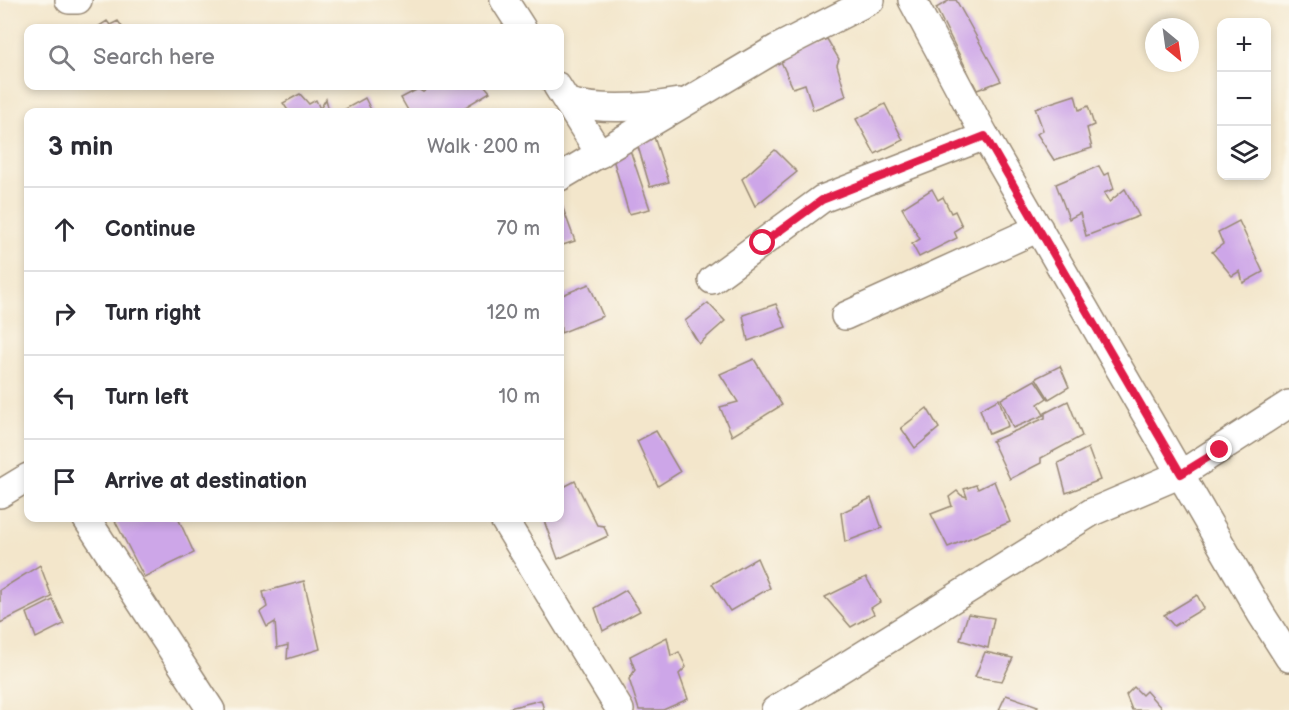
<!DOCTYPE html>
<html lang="en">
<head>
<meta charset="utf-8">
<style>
	body { margin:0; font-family:"Balsamiq Sans",sans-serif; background:#f7f7f7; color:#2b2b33 }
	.controls { position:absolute; right:18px; top:18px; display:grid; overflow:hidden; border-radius:12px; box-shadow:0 3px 9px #0003 }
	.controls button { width:54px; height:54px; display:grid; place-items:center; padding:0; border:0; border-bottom:2px solid #e1e1e2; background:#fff; color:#2b2b33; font:30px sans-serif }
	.compass { position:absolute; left:1145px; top:18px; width:54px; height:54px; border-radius:50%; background:#fff; box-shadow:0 3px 9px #0003; rotate:151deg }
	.stop { position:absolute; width:18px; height:18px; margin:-14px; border:4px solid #e11d48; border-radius:50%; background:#fff }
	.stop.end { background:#e11d48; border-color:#fff; box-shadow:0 2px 6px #0008 }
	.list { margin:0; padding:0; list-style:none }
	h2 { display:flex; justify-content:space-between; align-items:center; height:78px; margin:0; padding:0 24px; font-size:26px }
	h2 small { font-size:20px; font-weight:400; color:#7c7c81 }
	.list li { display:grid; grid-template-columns:39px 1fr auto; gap:18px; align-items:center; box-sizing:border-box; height:84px; padding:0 24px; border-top:2px solid #e1e1e2 }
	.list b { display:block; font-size:22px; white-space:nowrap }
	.list em { font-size:20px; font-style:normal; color:#7c7c81 }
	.icon { flex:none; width:33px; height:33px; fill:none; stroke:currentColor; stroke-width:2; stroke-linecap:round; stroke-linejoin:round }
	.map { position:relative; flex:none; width:1289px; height:710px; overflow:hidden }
	.search { position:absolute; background:#fff; box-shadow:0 3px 9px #0003; left:24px; top:24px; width:540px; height:66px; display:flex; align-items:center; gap:15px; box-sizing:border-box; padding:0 21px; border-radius:12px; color:#7c7c81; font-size:22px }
	.panel { position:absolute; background:#fff; box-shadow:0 3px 9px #0003; left:24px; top:108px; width:540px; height:414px; border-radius:12px }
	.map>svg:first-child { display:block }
	.building { fill:#cda6e8 }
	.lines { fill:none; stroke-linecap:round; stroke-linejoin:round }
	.minor-casing { stroke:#978874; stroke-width:30 }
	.minor { stroke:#fff; stroke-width:27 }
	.route { stroke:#e11d48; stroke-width:8 }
</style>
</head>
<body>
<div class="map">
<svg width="1289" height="710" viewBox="0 0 1289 710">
	<rect width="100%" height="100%" fill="#fbf7ec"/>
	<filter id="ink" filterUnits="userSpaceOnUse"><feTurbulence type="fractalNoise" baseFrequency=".0167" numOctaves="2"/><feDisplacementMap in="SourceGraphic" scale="12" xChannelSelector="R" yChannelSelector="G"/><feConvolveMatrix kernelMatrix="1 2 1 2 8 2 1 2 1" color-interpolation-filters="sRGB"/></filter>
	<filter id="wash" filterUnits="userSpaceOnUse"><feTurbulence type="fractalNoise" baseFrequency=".008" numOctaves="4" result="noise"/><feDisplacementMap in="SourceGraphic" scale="24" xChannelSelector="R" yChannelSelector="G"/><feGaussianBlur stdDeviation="1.35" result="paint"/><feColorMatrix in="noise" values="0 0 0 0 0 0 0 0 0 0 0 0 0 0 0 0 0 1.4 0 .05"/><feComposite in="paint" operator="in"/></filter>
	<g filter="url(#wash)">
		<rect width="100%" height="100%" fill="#f3e6cb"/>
		<g id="blocks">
			<g class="building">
				<polygon points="950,0 956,0 1001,81 977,90 936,8"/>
				<polygon points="107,21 110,25 118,21 123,28 96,28"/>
				<polygon points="827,39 839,59 837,65 846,96 813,110 805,84 793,88 778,55 812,40 815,44"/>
				<polygon points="432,86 485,86 490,92 457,112 409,112 401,98 418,89 423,92"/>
				<polygon points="300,94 309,104 316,100 320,109 326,99 329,111 327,112 289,112 283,103"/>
				<polygon points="1075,95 1079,110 1088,106 1094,125 1087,128 1092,148 1054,160 1037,134 1043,130 1035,108"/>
				<polygon points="365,98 372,112 340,112"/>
				<polygon points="885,104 903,140 875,154 856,119"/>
				<polygon points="653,134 669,182 650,187 637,143"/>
				<polygon points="629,147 650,209 629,214 611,152"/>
				<polygon points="775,150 797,172 755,206 742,179"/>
				<polygon points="1099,166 1104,175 1109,173 1114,189 1104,193 1109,202 1125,189 1139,216 1086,236 1080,213 1069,219 1056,184"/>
				<polygon points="932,189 938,200 943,197 951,213 955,211 962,226 954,231 957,238 919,257 912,244 920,239 902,208"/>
				<polygon points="560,200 575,241 560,246"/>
				<polygon points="1239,221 1263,272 1243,283 1240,271 1232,276 1212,252 1223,244 1218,232"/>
				<polygon points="589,284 603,316 561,333 560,296"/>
				<polygon points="708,303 725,321 699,344 685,321"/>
				<polygon points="776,304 786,327 748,341 743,315"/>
				<polygon points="754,359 782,405 732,436 720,407 738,402 720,374"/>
				<polygon points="1060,366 1069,387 1049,399 1036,378"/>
				<polygon points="1035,380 1047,398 1038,404 1044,415 1013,428 1001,399"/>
				<polygon points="999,399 1008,426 989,434 980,409"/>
				<polygon points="1068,401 1082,436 1041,458 1041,463 1010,479 992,441 1045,418 1045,413"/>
				<polygon points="927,408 939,428 915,448 901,428"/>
				<polygon points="656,431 680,472 658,486 637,441"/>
				<polygon points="1088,448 1100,480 1066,493 1058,463"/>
				<polygon points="575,481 597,525 604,526 608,536 558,559 543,518 560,518 560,489"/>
				<polygon points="994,481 1010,522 948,547 931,514 952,506 949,497 957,491 961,495 967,497 964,489 976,485 978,489"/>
				<polygon points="871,498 882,528 845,542 841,513"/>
				<polygon points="121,518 178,518 194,553 144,577 115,521"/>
				<polygon points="757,558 770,588 730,611 712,584"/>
				<polygon points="40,565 52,597 0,623 0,590"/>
				<polygon points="866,577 880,602 871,608 874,614 851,627 825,597"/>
				<polygon points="304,581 320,649 287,659 288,645 277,648 275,622 267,627 260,612 267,607 263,592"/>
				<polygon points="626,590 640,611 603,631 595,608"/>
				<polygon points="1197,595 1204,608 1174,626 1164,615"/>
				<polygon points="53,600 64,624 36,638 27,613"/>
				<polygon points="968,614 994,618 988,648 960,640"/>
				<polygon points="667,637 671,656 679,652 686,667 679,674 688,699 663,710 639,710 629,679 635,670 630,656"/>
				<polygon points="985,652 1013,658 1002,681 975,677"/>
				<polygon points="1134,687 1142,695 1146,691 1163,710 1132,710 1126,695"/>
				<polygon points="1006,695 1038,706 1035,710 999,710"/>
				<polygon points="541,700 544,710 510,710 509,708"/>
			</g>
		</g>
	</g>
	<g filter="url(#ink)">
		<use href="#blocks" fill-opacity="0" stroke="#978874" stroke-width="1.5"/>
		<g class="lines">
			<g class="minor-casing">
				<g id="minor">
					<polyline points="69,0 78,0"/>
					<polyline points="504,0 522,28"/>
					<polyline points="912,0 985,136 1261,614 1289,658"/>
					<polyline points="557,86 600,154"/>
					<path d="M568 102C603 111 643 108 679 102"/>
					<polyline points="560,177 777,48 871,0"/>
					<polyline points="712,280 822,199 985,136"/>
					<polyline points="845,316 1039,228"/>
					<polyline points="0,494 28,477"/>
					<polyline points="86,518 211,710"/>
					<polyline points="503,518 620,710"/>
					<polyline points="775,710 1092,512 1181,474 1289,404"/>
				</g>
			</g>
			<use href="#minor" class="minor"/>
		</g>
	</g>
	<g class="lines" filter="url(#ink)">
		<polyline class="route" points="763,243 822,200 985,136 1181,474 1220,450"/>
	</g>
</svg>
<div class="controls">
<button>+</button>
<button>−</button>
<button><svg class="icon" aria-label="layers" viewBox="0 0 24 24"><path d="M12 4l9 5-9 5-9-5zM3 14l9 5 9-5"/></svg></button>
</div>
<svg class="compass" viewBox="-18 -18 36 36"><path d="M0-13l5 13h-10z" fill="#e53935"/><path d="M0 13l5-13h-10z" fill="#7c7c81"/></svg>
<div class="stop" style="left:763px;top:243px"></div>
<div class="stop end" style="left:1220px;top:450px"></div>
<div class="search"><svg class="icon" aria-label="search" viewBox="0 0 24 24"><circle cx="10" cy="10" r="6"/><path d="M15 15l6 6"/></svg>Search here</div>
<section class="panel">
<h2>3 min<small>Walk · 200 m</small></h2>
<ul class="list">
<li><svg class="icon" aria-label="ahead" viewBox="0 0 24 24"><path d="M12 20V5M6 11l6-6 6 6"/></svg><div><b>Continue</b></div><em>70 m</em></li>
<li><svg class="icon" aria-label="right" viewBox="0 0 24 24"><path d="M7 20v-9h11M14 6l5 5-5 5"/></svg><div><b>Turn right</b></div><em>120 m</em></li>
<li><svg class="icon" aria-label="left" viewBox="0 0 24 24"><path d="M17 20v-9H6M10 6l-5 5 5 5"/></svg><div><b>Turn left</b></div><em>10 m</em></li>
<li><svg class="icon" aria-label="arrive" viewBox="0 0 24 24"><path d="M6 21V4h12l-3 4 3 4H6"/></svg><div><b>Arrive at destination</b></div></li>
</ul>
</section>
</div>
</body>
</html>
